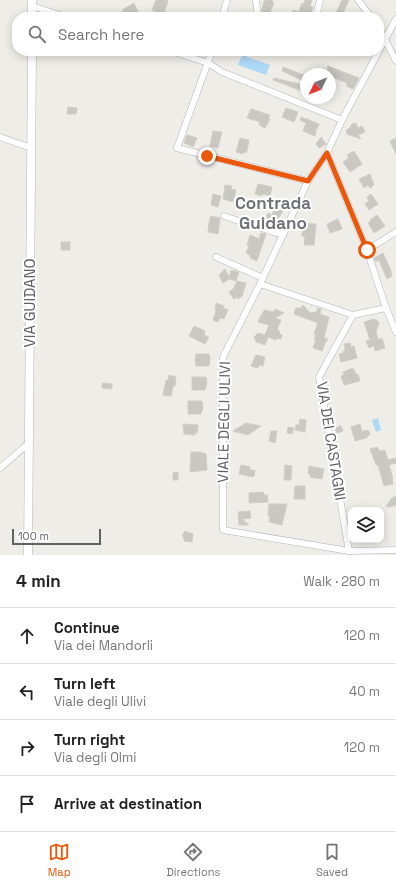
<!DOCTYPE html>
<html lang="en">
<head>
<meta charset="utf-8">
<style>
	body { margin:0; font-family:"Space Grotesk",sans-serif; background:#f6f6f6; color:#222 }
	.controls { position:absolute; right:12px; bottom:12px; display:grid; overflow:hidden; border-radius:8px; box-shadow:0 2px 10px #0003 }
	.controls button { width:36px; height:36px; display:grid; place-items:center; padding:0; border:0; border-bottom:1px solid #e0e0e0; background:#fff; color:#222; font:20px sans-serif }
	.compass { position:absolute; left:300px; top:68px; width:36px; height:36px; border-radius:50%; background:#fff; box-shadow:0 2px 10px #0003; rotate:227deg }
	.scale { position:absolute; left:12px; bottom:10px; width:89px; box-sizing:border-box; padding-left:4px; border:2px solid #5e6165; border-top:0; font-size:11px; line-height:14px; white-space:nowrap; color:#5e6165; -webkit-text-stroke:3px #fff; paint-order:stroke }
	.stop { position:absolute; width:12px; height:12px; margin:-9px; border:3px solid #ea580c; border-radius:50%; background:#fff }
	.stop.end { background:#ea580c; border-color:#fff; box-shadow:0 1px 4px #0008 }
	.list { margin:0; padding:0; list-style:none }
	h2 { display:flex; justify-content:space-between; align-items:center; height:52px; margin:0; padding:0 16px; font-size:17px }
	h2 small { font-size:13px; font-weight:400; color:#767676 }
	.list li { display:grid; grid-template-columns:26px 1fr auto; gap:12px; align-items:center; box-sizing:border-box; height:56px; padding:0 16px; border-top:1px solid #e0e0e0 }
	.list b { display:block; font-size:15px; white-space:nowrap }
	.list p { margin:0; font-size:13px; white-space:nowrap; color:#767676 }
	.list em { font-size:13px; font-style:normal; color:#767676 }
	.icon { flex:none; width:22px; height:22px; fill:none; stroke:currentColor; stroke-width:2; stroke-linecap:round; stroke-linejoin:round }
	.map { position:relative; flex:none; width:396px; height:555px; overflow:hidden }
	.search { position:absolute; background:#fff; box-shadow:0 2px 10px #0003; left:12px; right:12px; top:12px; height:44px; display:flex; align-items:center; gap:10px; box-sizing:border-box; padding:0 14px; border-radius:16px; color:#767676; font-size:15px }
	.sheet { height:276px; background:#fff }
	nav { display:flex; justify-content:space-around; align-items:center; box-sizing:border-box; height:56px; border-top:1px solid #e0e0e0; background:#fff; font-size:11px; color:#767676 }
	nav a { display:grid; justify-items:center; gap:2px }
	nav .on { color:#ea580c }
	.map>svg:first-child { display:block }
	.water { fill:#aedaf7 }
	.building { fill:#cac8c3; stroke:#d3cec5 }
	.lines { fill:none; stroke-linecap:round; stroke-linejoin:round }
	.street-casing { stroke:#b4b6ba; stroke-width:7 }
	.secondary-casing { stroke:#b3b5ba; stroke-width:9 }
	.street { stroke:#fff; stroke-width:6 }
	.secondary { stroke:#fff; stroke-width:8 }
	.route { stroke:#ea580c; stroke-width:5 }
	.labels { text-anchor:middle; stroke-width:4; stroke-linejoin:round; paint-order:stroke }
	.street-label { font-size:15px; fill:#5e6165; stroke:#fff }
	.quarter-label { font-size:17px; font-weight:bold; fill:#6f7377; stroke:#fff }
</style>
</head>
<body>
<div class="map">
<svg width="396" height="555" viewBox="0 0 396 555">
	<rect width="100%" height="100%" fill="#efede7"/>
	<g class="water">
		<polygon points="242,55 270,65 266,75 238,65"/>
		<polygon points="378,418 381,430 376,432 372,420"/>
	</g>
	<g class="building">
		<polygon points="156,0 167,0 168,2 163,15 152,10"/>
		<polygon points="268,0 273,0 272,2 274,3 268,17 262,17 262,9 264,1"/>
		<polygon points="305,0 312,0 310,6 313,7 311,13 312,13 311,17 291,17 293,10 299,12 302,3 304,4"/>
		<polygon points="342,0 349,0 341,17 334,17"/>
		<polygon points="134,3 138,12 128,17 127,15 125,16 122,10"/>
		<polygon points="328,66 359,78 353,89 346,86 347,83 330,76 330,74 326,74"/>
		<polygon points="283,67 306,76 306,82 282,71"/>
		<polygon points="274,78 304,85 302,91 273,80"/>
		<polygon points="68,107 77,108 76,114 67,114"/>
		<polygon points="286,108 298,112 294,122 282,117"/>
		<polygon points="251,109 270,115 268,118 270,119 265,128 259,125 260,122 247,118"/>
		<polygon points="301,117 308,120 308,118 309,120 319,124 317,129 315,128 316,130 315,136 303,131 306,123 300,120"/>
		<polygon points="356,123 358,128 362,126 365,132 358,135 361,139 347,134 346,131 349,128 350,128 352,124"/>
		<polygon points="213,131 222,132 218,148 210,146"/>
		<polygon points="187,135 197,138 193,147 184,143"/>
		<polygon points="321,137 326,144 319,148 316,144"/>
		<polygon points="240,138 249,140 247,151 246,151 246,153 243,152 243,154 236,152"/>
		<polygon points="396,138 396,154 390,141"/>
		<polygon points="354,151 362,164 350,172 343,162 349,158 347,155"/>
		<polygon points="370,174 374,185 370,188 368,185 364,188 359,179"/>
		<polygon points="258,184 272,187 270,196 263,194 262,196 255,194"/>
		<polygon points="225,185 232,186 231,189 236,190 233,202 223,199"/>
		<polygon points="213,194 221,196 218,207 211,205"/>
		<polygon points="371,194 378,204 369,210 365,204 369,201 367,197"/>
		<polygon points="276,205 284,209 274,226 264,221 268,213 272,215"/>
		<polygon points="377,215 385,226 374,233 368,223 371,221 370,220"/>
		<polygon points="211,216 220,218 218,234 208,232 209,223"/>
		<polygon points="338,219 342,229 330,233 327,224"/>
		<polygon points="303,223 316,224 314,245 304,245 305,237 302,236"/>
		<polygon points="261,233 266,234 257,261 250,258 250,255 246,253 249,246 247,245 250,235 259,239"/>
		<rect x="61" y="242" width="9" height="8"/>
		<polygon points="383,253 392,273 391,273 392,276 387,279 379,260 376,262 374,258"/>
		<polygon points="225,269 229,277 231,270 239,272 236,281 229,279 223,283 219,275"/>
		<polygon points="237,281 246,283 242,296 238,299 237,297 234,299 229,292 234,288"/>
		<polygon points="216,303 224,306 223,308 228,310 224,319 220,318 218,322 213,320 216,311 215,308"/>
		<polygon points="303,305 310,313 316,312 318,308 321,309 320,314 329,317 324,338 328,339 325,343 322,351 313,348 316,339 314,339 316,335 314,334 318,323 294,314 296,308 301,308"/>
		<polygon points="275,309 284,313 275,318 281,320 277,330 280,331 279,334 282,335 281,339 277,338 276,340 268,337 265,345 256,342 254,337 258,333 265,335 269,325 258,322 261,315 262,315 264,310 274,312"/>
		<polygon points="374,319 379,322 377,329 376,330 378,340 382,338 385,348 375,351 374,346 369,348 366,341 370,340 364,322"/>
		<polygon points="194,326 205,331 204,335 209,337 205,344 189,336"/>
		<polygon points="350,343 351,347 354,346 357,358 341,362 339,354 343,353 345,349 344,344"/>
		<polygon points="196,354 209,354 210,359 209,366 196,366 195,360"/>
		<polygon points="256,355 265,357 263,366 259,365 258,368 251,366"/>
		<polygon points="353,368 356,374 358,374 360,381 344,385 341,376 344,375 343,372"/>
		<polygon points="169,375 176,377 175,386 173,386 171,396 163,395 166,380 168,380"/>
		<polygon points="192,377 206,377 207,383 205,390 192,390"/>
		<polygon points="102,383 112,384 112,389 102,388"/>
		<polygon points="188,401 202,401 203,408 201,414 188,414"/>
		<polygon points="300,419 306,420 305,432 295,430 296,425 299,425"/>
		<polygon points="246,423 261,426 248,435 233,431"/>
		<polygon points="183,424 198,425 197,433 195,433 195,435 184,434"/>
		<polygon points="360,424 362,432 366,430 369,431 370,434 366,438 355,441 351,427"/>
		<polygon points="341,426 343,431 337,433 335,428"/>
		<polygon points="288,427 294,428 292,434 287,433"/>
		<polygon points="271,431 277,431 275,443 269,441"/>
		<polygon points="377,447 380,451 385,450 388,460 396,458 396,463 389,465 393,479 392,479 393,484 384,486 378,465 376,465 370,449"/>
		<polygon points="191,452 200,452 206,454 207,470 190,472"/>
		<polygon points="241,465 250,467 250,470 255,470 254,476 253,477 239,474"/>
		<polygon points="285,465 292,466 291,480 284,480"/>
		<polygon points="309,466 324,469 322,479 310,477 311,474 308,474"/>
		<polygon points="178,472 178,480 173,480 173,473"/>
		<polygon points="295,486 305,486 305,499 294,499"/>
		<polygon points="263,492 264,495 267,495 268,502 249,503 249,493"/>
		<polygon points="396,496 396,505 390,507 386,506 392,498"/>
		<polygon points="269,504 287,504 282,525 269,522 270,516 268,516"/>
		<polygon points="250,511 251,518 242,519 249,525 239,525 238,512"/>
		<polygon points="185,531 193,534 192,542 184,541 184,538 182,536"/>
	</g>
	<g class="lines">
		<g class="street-casing">
			<g id="street">
				<polyline points="256,0 258,17"/>
				<polyline points="358,0 371,17"/>
				<polyline points="32,6 66,17"/>
				<polyline points="222,17 227,0"/>
				<polyline points="316,17 320,0"/>
				<polyline points="396,19 342,120 327,153 308,181 260,284 223,357 223,530 349,551 396,550"/>
				<polyline points="379,28 396,61"/>
				<polyline points="171,51 208,63 222,72 342,120"/>
				<polyline points="212,51 177,148 308,181"/>
				<polyline points="0,137 31,148"/>
				<polyline points="327,153 367,250 386,308 396,332"/>
				<polyline points="224,216 283,235"/>
				<polyline points="367,250 396,232"/>
				<polyline points="216,257 263,278"/>
				<polyline points="260,284 353,315 386,308"/>
				<polyline points="0,468 29,443"/>
				<polyline points="349,551 319,377 353,315"/>
			</g>
		</g>
		<g class="secondary-casing">
			<g id="secondary">
				<polyline points="32,17 32,0"/>
				<polyline points="28,555 32,51"/>
			</g>
		</g>
		<use href="#street" class="street"/>
		<use href="#secondary" class="secondary"/>
	</g>
	<g class="lines">
		<polyline class="route" points="207,156 308,181 327,153 367,250"/>
	</g>
	<g class="labels">
		<g class="street-label">
			<text transform="translate(30 303) rotate(-90)" y="5">VIA GUIDANO</text>
			<text transform="translate(224 422) rotate(-89)" y="5">VIALE DEGLI ULIVI</text>
			<text transform="translate(331 441) rotate(81)" y="5">VIA DEI CASTAGNI</text>
		</g>
		<g class="quarter-label">
			<text x="273" y="209">Contrada<tspan x="273" dy="20">Guidano</tspan></text>
		</g>
	</g>
</svg>
<div class="controls">
<button><svg class="icon" aria-label="layers" viewBox="0 0 24 24"><path d="M12 4l9 5-9 5-9-5zM3 14l9 5 9-5"/></svg></button>
</div>
<svg class="compass" viewBox="-18 -18 36 36"><path d="M0-13l5 13h-10z" fill="#e53935"/><path d="M0 13l5-13h-10z" fill="#767676"/></svg>
<div class="scale">100 m</div>
<div class="stop" style="left:367px;top:250px"></div>
<div class="stop end" style="left:207px;top:156px"></div>
<div class="search"><svg class="icon" aria-label="search" viewBox="0 0 24 24"><circle cx="10" cy="10" r="6"/><path d="M15 15l6 6"/></svg>Search here</div>
</div>
<section class="sheet">
<h2>4 min<small>Walk · 280 m</small></h2>
<ul class="list">
<li><svg class="icon" aria-label="ahead" viewBox="0 0 24 24"><path d="M12 20V5M6 11l6-6 6 6"/></svg><div><b>Continue</b><p>Via dei Mandorli</p></div><em>120 m</em></li>
<li><svg class="icon" aria-label="left" viewBox="0 0 24 24"><path d="M17 20v-9H6M10 6l-5 5 5 5"/></svg><div><b>Turn left</b><p>Viale degli Ulivi</p></div><em>40 m</em></li>
<li><svg class="icon" aria-label="right" viewBox="0 0 24 24"><path d="M7 20v-9h11M14 6l5 5-5 5"/></svg><div><b>Turn right</b><p>Via degli Olmi</p></div><em>120 m</em></li>
<li><svg class="icon" aria-label="arrive" viewBox="0 0 24 24"><path d="M6 21V4h12l-3 4 3 4H6"/></svg><div><b>Arrive at destination</b></div></li>
</ul>
</section>
<nav>
<a class="on"><svg class="icon" aria-label="map" viewBox="0 0 24 24"><path d="M3 6l6-2 6 2 6-2v14l-6 2-6-2-6 2zM9 4v14M15 6v14"/></svg>Map</a>
<a><svg class="icon" aria-label="directions" viewBox="0 0 24 24"><path d="M12 3l9 9-9 9-9-9zM9 14v-3h6M13 9l2 2-2 2"/></svg>Directions</a>
<a><svg class="icon" aria-label="saved" viewBox="0 0 24 24"><path d="M7 4h10v16l-5-4-5 4z"/></svg>Saved</a>
</nav>
</body>
</html>
